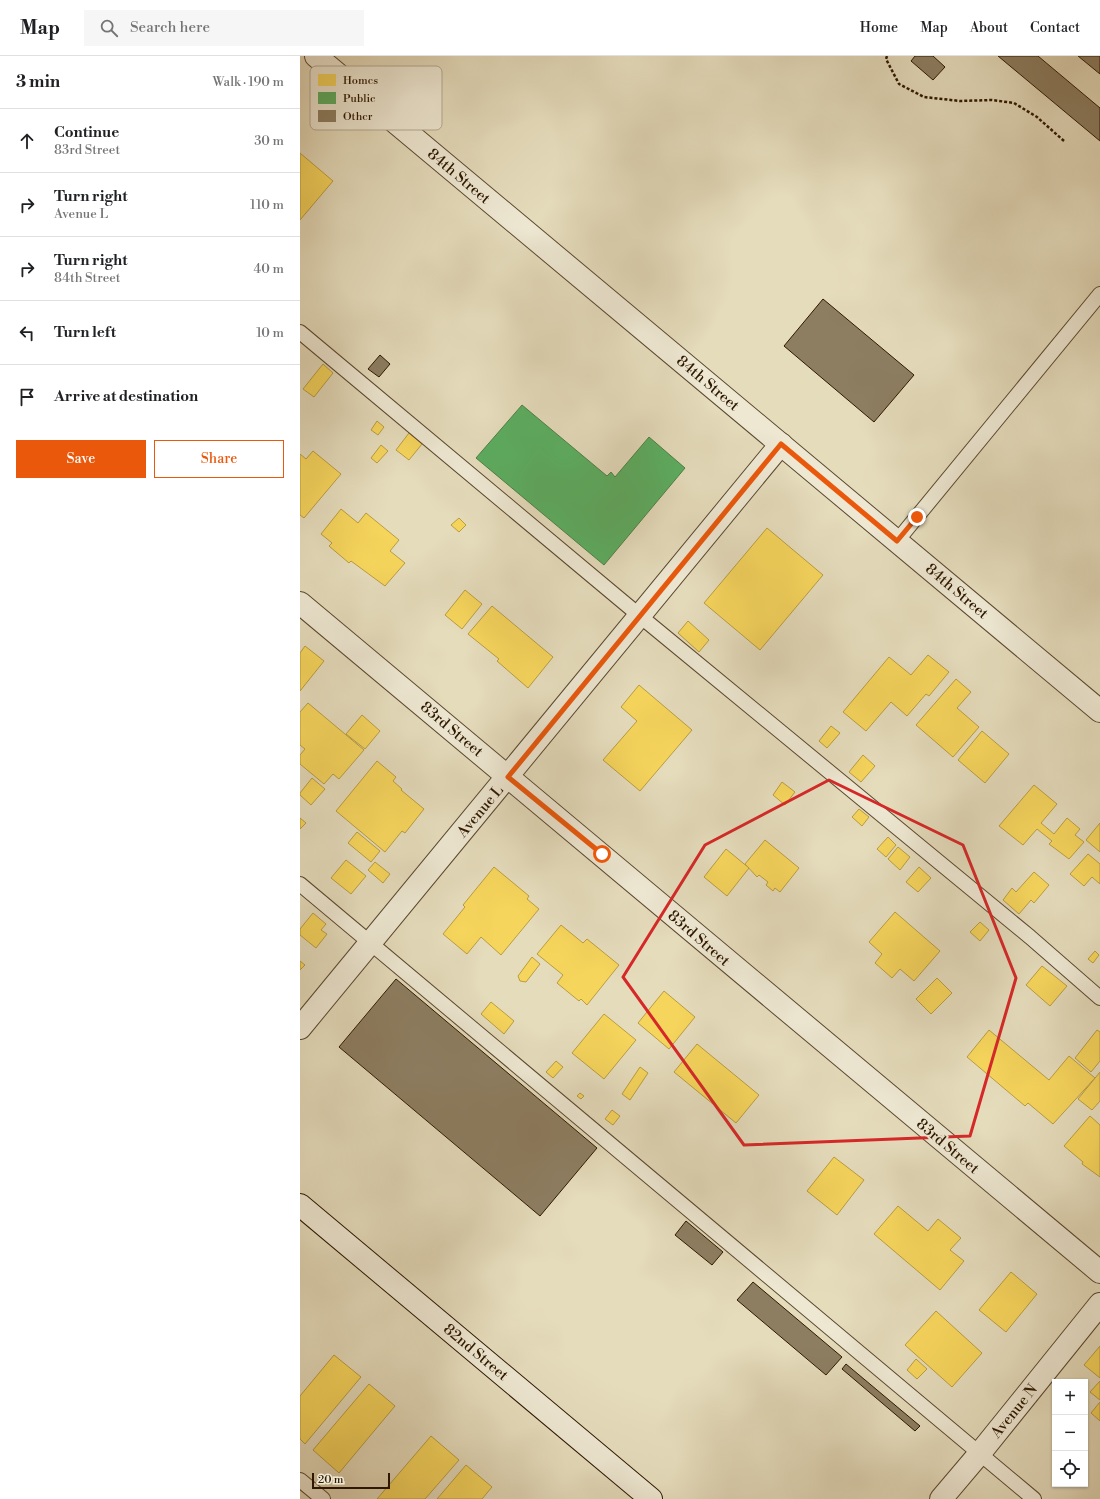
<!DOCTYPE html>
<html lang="en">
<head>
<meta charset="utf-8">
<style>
	body { margin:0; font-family:"Libre Bodoni",serif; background:#f6f6f6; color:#202124 }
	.controls { position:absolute; right:12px; bottom:12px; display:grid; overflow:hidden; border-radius:0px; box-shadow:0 1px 3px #0004 }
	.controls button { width:36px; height:36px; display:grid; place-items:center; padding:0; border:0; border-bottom:1px solid #e0e0e0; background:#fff; color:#202124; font:20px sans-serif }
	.scale { position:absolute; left:12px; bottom:10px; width:78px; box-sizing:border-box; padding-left:4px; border:2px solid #2e1800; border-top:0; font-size:11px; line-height:14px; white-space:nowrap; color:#2e1800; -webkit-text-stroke:3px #eee8d3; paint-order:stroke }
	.stop { position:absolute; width:12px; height:12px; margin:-9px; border:3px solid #ea580c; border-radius:50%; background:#fff }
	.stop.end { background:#ea580c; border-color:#fff; box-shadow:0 1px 4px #0008 }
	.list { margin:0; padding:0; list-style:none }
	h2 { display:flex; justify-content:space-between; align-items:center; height:52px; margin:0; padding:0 16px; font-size:17px }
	h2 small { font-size:13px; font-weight:400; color:#757577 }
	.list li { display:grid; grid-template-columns:26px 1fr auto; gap:12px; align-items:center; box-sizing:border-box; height:64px; padding:0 16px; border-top:1px solid #e0e0e0 }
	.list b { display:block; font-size:15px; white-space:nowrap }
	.list p { margin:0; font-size:13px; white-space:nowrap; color:#757577 }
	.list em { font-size:13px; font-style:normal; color:#757577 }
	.actions { display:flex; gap:8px; padding:12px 16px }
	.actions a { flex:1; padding:9px 0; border:1px solid #ea580c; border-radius:0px; text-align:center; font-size:14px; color:#ea580c }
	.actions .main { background:#ea580c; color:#fff }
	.icon { flex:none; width:22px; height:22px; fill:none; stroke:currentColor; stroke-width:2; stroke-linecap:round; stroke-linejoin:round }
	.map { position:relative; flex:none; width:800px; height:1443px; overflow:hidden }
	header { display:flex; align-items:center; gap:24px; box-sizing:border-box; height:56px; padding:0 20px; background:#fff; border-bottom:1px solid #e0e0e0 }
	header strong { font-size:19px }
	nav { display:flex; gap:22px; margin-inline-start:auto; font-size:14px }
	.search { width:280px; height:36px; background:#f6f6f6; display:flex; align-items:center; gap:10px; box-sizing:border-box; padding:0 14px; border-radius:0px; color:#757577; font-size:15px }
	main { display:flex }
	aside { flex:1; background:#fff }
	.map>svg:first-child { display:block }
	.homes { fill:#f6d55c; stroke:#ba9c40 }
	.public { fill:#5aae61; stroke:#4d8144 }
	.building { fill:#8d7e62; stroke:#2e1800 }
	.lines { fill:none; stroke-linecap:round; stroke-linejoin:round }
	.service-casing { stroke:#5c492f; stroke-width:16 }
	.minor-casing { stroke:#5c492f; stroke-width:24 }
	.secondary-casing { stroke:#2e1800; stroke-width:24 }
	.path { stroke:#2e1800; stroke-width:2.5; stroke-dasharray:3 2; stroke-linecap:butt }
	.service { stroke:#eee8d3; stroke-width:14 }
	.minor { stroke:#eee8d3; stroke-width:22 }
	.secondary { stroke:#eee8d3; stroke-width:22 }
	.route { stroke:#ea580c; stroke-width:5 }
	.marked { fill:none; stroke:#d62828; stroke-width:3; stroke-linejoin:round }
	.labels { text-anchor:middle; stroke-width:4; stroke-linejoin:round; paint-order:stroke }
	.street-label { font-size:15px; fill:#2e1800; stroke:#eee8d3 }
	.key { fill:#eee8d3; stroke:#b4aa94; stroke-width:1 }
	.key-label { font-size:11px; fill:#2e1800 }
</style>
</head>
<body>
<header>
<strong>Map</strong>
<div class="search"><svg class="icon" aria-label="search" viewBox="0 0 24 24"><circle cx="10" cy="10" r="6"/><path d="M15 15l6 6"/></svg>Search here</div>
<nav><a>Home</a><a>Map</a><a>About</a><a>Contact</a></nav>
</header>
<main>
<aside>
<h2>3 min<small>Walk · 190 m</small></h2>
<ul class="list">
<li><svg class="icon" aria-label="ahead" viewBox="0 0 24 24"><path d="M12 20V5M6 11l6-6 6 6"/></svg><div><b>Continue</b><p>83rd Street</p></div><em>30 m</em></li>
<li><svg class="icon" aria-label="right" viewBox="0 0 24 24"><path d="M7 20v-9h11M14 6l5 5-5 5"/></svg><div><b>Turn right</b><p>Avenue L</p></div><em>110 m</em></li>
<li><svg class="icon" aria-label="right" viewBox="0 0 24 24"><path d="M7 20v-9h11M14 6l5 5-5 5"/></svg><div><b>Turn right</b><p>84th Street</p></div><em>40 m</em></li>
<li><svg class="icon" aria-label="left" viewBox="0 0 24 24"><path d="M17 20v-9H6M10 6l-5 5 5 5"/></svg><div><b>Turn left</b></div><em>10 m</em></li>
<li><svg class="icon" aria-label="arrive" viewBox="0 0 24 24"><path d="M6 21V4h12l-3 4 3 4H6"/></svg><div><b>Arrive at destination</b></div></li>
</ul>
<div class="actions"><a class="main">Save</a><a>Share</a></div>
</aside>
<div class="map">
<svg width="800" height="1443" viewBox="0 0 800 1443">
	<rect width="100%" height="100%" fill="#e5dcbc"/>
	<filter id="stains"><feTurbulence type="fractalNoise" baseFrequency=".005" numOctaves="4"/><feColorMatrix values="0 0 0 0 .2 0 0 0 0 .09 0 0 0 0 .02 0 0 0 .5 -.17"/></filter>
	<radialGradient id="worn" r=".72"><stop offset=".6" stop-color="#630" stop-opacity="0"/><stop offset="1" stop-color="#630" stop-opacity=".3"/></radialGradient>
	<g class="homes">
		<polygon points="0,97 33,125 0,164"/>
		<polygon points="23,308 33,317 14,341 3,333"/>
		<polygon points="77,365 84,371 78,379 71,374"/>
		<polygon points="109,377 122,388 109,404 96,394"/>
		<polygon points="81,389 88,395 77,407 71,402"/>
		<polygon points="13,395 41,418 4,462 0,459 0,398 6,403"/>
		<polygon points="41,453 58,467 66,457 99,484 90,495 105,507 85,530 51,505 49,507 29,490 32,487 21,478"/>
		<polygon points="159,462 166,469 159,476 151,469"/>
		<polygon points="467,472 523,519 460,594 404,547"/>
		<polygon points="165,534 182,548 162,573 145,559"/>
		<polygon points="192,550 253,601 228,632 197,605 199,603 168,578"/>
		<polygon points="388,565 409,584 399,596 378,577"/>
		<polygon points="5,590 24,605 0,635 0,597"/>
		<polygon points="628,599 649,616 629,640 626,638 607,660 591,646 566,675 543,656 589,601 611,619"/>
		<polygon points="656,623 671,636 657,652 679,671 653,701 616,669"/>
		<polygon points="339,629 392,674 340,735 303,704 337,665 321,651"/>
		<polygon points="8,647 64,694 39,723 33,718 24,728 0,708 0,699 5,693 0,689 0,656"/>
		<polygon points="62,659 80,675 65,693 46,678"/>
		<polygon points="531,670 540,677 527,692 519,685"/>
		<polygon points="682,675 709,698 685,727 658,704"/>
		<polygon points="563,699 575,710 561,726 549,716"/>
		<polygon points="77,705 96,721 93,725 102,733 101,734 124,753 105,777 102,775 85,796 36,755"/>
		<polygon points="12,722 25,733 11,749 0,739 0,737"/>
		<polygon points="482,726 495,736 485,749 473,739"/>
		<polygon points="734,729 757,748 741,767 754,778 767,762 780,773 775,779 784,786 769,803 749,788 752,785 737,773 723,789 699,770"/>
		<polygon points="559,753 569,761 562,770 552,761"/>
		<polygon points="0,762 6,767 0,773"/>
		<polygon points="800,767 800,796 786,784"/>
		<polygon points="57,776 80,795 71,806 48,787"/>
		<polygon points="588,781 596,789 586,801 577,793"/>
		<polygon points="465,784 499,812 480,836 475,832 473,835 466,829 468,826 459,819 457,821 445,808"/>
		<polygon points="598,791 610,801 600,814 588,803"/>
		<polygon points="426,793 449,812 427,840 404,821"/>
		<polygon points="788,798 800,808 800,828 792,821 784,830 770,818"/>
		<polygon points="46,804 66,820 51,838 31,822"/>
		<polygon points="75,806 90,818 83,827 68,814"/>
		<polygon points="194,811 229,840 227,843 239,853 201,899 181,881 167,898 143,878 165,851 163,849"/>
		<polygon points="619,811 631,822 618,836 606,826"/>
		<polygon points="734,816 749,829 734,847 731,844 719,858 703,844 712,832 716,836"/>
		<polygon points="595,856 640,895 614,925 600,913 592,922 575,907 582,898 569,886"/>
		<polygon points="13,857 26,868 21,874 27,878 16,892 0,879 0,873"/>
		<polygon points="680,866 689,874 680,885 670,876"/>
		<polygon points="261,869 283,887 287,883 319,909 287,949 281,943 279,945 257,927 263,919 237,898"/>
		<polygon points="795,895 799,899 793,907 788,903"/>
		<polygon points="232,901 240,908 226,926 220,925 218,920"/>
		<polygon points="0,905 5,909 0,914"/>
		<polygon points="742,910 767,930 750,950 726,929"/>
		<polygon points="637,922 652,937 631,958 616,943"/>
		<polygon points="364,935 395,961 369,993 338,967"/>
		<polygon points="191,946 214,965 204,978 181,958"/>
		<polygon points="304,958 336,984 304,1023 272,997"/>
		<polygon points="689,974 749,1024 769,1000 795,1022 753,1068 728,1047 725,1050 667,1001"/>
		<polygon points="797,974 800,976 800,1005 791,1016 775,1002"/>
		<polygon points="397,988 459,1039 436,1067 374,1016"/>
		<polygon points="256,1005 263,1011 253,1022 246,1016"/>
		<polygon points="340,1011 348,1017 330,1044 322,1038"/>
		<polygon points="800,1016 800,1045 792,1054 778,1043"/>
		<polygon points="280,1037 284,1040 281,1043 277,1040"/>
		<polygon points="312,1054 320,1060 313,1069 305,1063"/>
		<polygon points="790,1060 800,1069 800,1121 782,1108 783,1106 764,1090"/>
		<polygon points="534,1101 564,1124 537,1159 507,1135"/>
		<polygon points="598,1150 628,1175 638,1163 661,1182 650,1194 664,1205 640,1234 574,1178"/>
		<polygon points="711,1216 737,1238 706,1276 679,1254"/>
		<polygon points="636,1255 682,1297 652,1331 605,1289"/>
		<polygon points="800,1290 800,1322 784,1309"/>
		<polygon points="34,1299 61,1321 5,1388 0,1383 0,1340"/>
		<polygon points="616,1303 627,1313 617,1323 607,1314"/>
		<polygon points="800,1325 800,1344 790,1336"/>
		<polygon points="69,1328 95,1350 39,1417 13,1394"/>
		<polygon points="800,1346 800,1365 791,1357"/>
		<polygon points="131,1380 159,1404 125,1443 77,1443"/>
		<polygon points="166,1409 192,1431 182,1443 137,1443"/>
	</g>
	<polygon class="public" points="222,349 307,420 311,416 315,421 349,381 385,412 304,509 176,402"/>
	<g class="building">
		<polygon points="615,0 633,0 645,11 633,24 611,5"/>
		<polygon points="698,0 738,0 800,52 800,85"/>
		<polygon points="778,0 800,0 800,18"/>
		<polygon points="523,243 614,319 574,366 484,290"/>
		<polygon points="80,299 90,308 79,321 68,313"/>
		<polygon points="96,923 297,1092 240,1160 39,991"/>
		<polygon points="386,1165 423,1196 412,1209 375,1179"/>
		<polygon points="453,1226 542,1301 526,1319 437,1244"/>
		<polygon points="546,1308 620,1370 615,1375 542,1313"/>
	</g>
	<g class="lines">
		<g class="service-casing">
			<g id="service">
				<polyline points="0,276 340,560 730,881 800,942"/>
				<polyline points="597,485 800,238"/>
				<polyline points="0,828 734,1443"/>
				<polyline points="0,1424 23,1443"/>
			</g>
		</g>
		<g class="minor-casing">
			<g id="minor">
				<polyline points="16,0 800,655"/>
				<path d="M0 547C267 770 533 994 800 1216"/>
				<polyline points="0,972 481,388"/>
				<polyline points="641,1443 680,1397 800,1248"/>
			</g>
		</g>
		<g class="secondary-casing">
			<polyline id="secondary" points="0,1149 351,1443"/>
		</g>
		<polyline class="path" points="587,0 586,3 599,28 624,41 660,45 692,44 714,47 737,61 764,85"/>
		<use href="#service" class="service"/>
		<use href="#minor" class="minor"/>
		<use href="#secondary" class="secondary"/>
	</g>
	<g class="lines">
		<polyline class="route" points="302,798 208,721 481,388 597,485 617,461"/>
	</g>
	<path class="marked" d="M529 724 663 789 716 922 670 1080 444 1089 323 921 405 789Z"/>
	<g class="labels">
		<g class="street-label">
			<text transform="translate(159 120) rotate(40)" y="5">84th Street</text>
			<text transform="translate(408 327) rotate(40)" y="5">84th Street</text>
			<text transform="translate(657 535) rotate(40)" y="5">84th Street</text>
			<text transform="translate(152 673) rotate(40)" y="5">83rd Street</text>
			<text transform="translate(180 755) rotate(-50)" y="5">Avenue L</text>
			<text transform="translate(399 882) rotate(41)" y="5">83rd Street</text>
			<text transform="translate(648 1090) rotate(40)" y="5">83rd Street</text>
			<text transform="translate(176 1296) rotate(40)" y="5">82nd Street</text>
			<text transform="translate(714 1355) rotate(-51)" y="5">Avenue N</text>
		</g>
	</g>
	<rect x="10" y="10" width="132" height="64" rx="6" class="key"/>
	<rect x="18" y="18" width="18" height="12" fill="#f6d55c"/>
	<rect x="18" y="36" width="18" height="12" fill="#5aae61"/>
	<rect x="18" y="54" width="18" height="12" fill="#8d7e62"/>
	<g class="key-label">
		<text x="43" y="28">Homes</text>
		<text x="43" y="46">Public</text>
		<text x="43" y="64">Other</text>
	</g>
	<rect width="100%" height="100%" filter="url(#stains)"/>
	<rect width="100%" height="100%" fill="url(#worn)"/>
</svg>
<div class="controls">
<button>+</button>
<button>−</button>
<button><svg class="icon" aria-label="locate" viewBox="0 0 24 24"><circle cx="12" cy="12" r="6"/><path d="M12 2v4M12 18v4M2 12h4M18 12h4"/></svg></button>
</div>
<div class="scale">20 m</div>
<div class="stop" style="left:302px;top:798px"></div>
<div class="stop end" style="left:617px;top:461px"></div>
</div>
</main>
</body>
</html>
